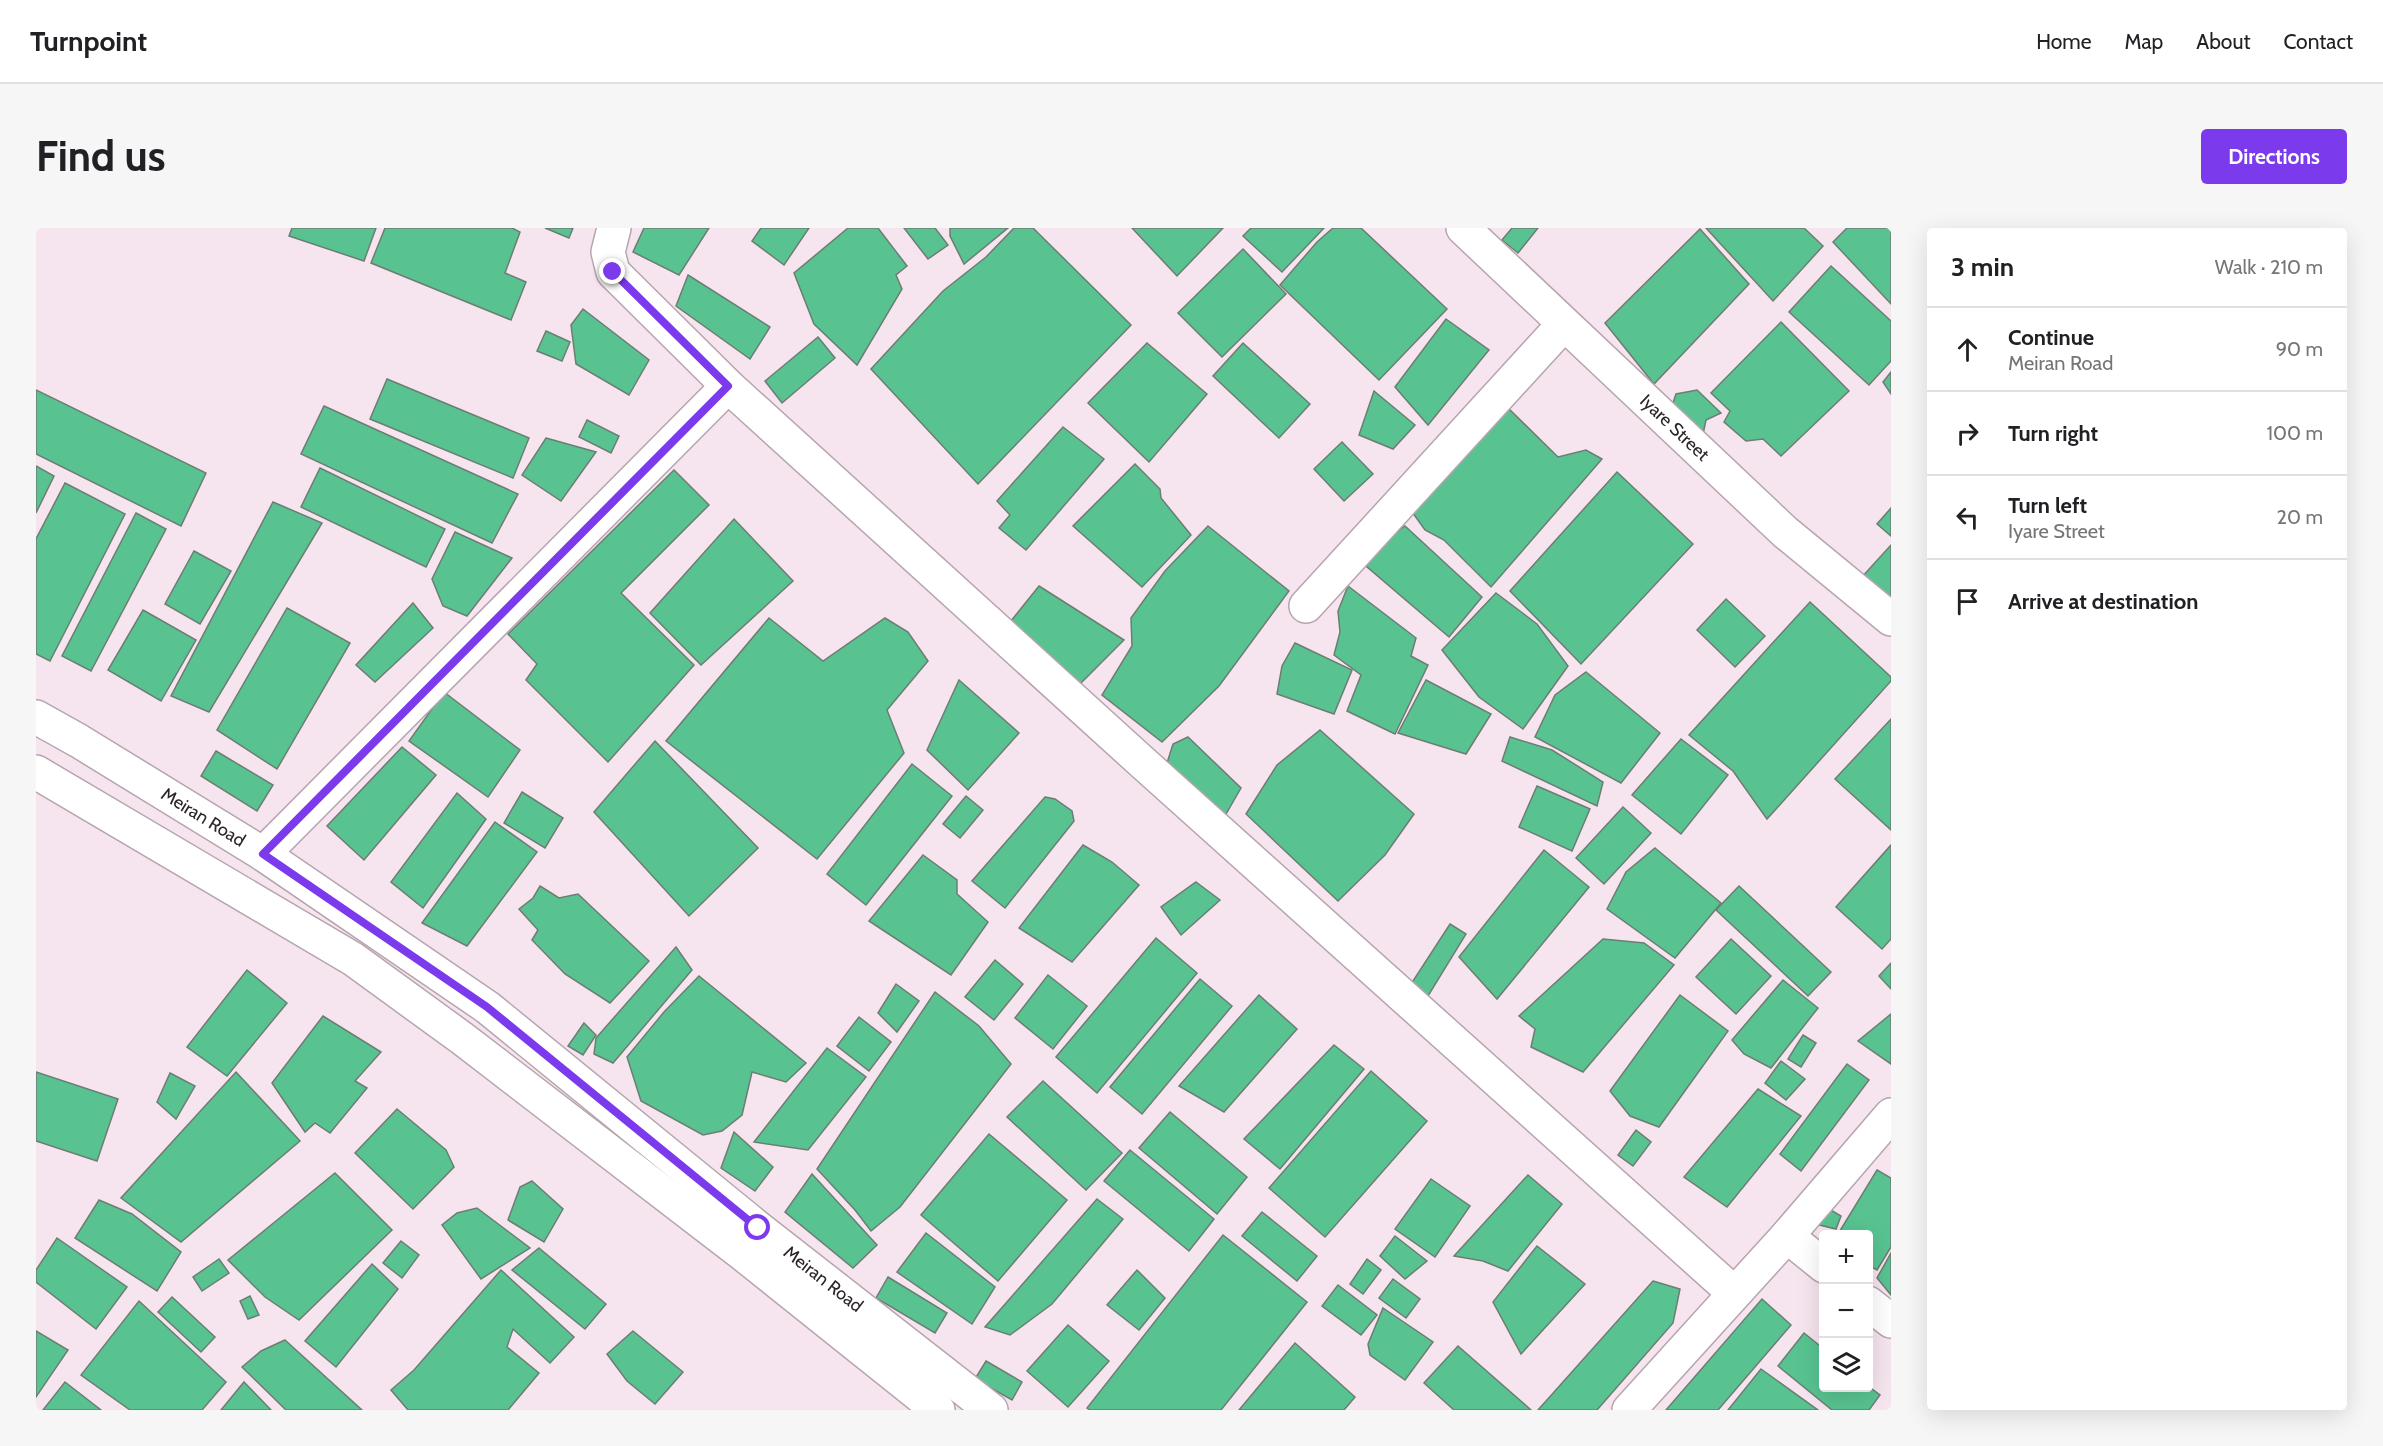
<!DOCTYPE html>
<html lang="en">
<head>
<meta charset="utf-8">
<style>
	body { margin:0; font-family:Cabin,sans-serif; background:#f6f6f6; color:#202124 }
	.controls { position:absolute; right:18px; bottom:18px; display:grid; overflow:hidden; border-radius:6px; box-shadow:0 6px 24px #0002 }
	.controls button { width:54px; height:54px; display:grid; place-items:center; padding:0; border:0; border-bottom:2px solid #e0e0e0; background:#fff; color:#202124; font:30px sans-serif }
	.stop { position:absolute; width:18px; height:18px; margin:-14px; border:4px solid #7c3aed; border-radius:50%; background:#fff }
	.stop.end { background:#7c3aed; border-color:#fff; box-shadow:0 2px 6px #0008 }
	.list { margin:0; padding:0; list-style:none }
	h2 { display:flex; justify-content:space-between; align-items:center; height:78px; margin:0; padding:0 24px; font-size:26px }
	h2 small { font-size:20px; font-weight:400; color:#757577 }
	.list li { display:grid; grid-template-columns:39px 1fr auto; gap:18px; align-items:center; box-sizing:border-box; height:84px; padding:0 24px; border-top:2px solid #e0e0e0 }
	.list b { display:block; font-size:22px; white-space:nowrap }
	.list p { margin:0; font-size:20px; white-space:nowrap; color:#757577 }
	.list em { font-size:20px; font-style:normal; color:#757577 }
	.icon { flex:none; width:33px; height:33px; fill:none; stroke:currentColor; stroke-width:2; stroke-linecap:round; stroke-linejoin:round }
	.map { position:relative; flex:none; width:1855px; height:1182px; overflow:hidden; border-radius:6px }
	header { display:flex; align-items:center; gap:36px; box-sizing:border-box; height:84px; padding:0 30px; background:#fff; border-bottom:2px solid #e0e0e0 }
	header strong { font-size:28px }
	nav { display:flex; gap:33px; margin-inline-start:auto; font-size:21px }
	.intro { display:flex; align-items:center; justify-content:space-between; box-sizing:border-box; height:144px; padding:0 36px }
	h1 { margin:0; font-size:42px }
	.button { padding:15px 27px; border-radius:6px; background:#7c3aed; color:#fff; font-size:21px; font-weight:700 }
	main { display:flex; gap:36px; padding:0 36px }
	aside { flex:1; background:#fff; border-radius:6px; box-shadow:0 6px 24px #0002 }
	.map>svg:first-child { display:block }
	.building { fill:#58c391; stroke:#6c7d73; stroke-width:1.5 }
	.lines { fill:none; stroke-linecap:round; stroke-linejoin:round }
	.street-casing { stroke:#b6a5af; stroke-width:36 }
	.secondary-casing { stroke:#b6a5af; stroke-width:36 }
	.street { stroke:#fff; stroke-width:33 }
	.secondary { stroke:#fff; stroke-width:33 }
	.route { stroke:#7c3aed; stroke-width:8 }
	.labels { text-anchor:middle; stroke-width:5; stroke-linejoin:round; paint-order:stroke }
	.street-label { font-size:18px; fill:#2b2428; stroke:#f6e4ef }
</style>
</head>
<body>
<header>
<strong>Turnpoint</strong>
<nav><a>Home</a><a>Map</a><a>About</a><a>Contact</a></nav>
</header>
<div class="intro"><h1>Find us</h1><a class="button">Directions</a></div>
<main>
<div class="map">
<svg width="1855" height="1182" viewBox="0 0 1855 1182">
	<rect width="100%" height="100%" fill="#f6e4ef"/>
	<g class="building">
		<polygon points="256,0 340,0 328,33 253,8"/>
		<polygon points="349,0 476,0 484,4 469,45 490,54 475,92 335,35"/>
		<polygon points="509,0 537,0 533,10"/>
		<polygon points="608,0 673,0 643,47 597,24"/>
		<polygon points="725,0 773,0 748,37 716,13"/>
		<polygon points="812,0 842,0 871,38 860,47 866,61 821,137 778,96 758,45"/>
		<polygon points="868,0 899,0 912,17 892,31"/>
		<polygon points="914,0 972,0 928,36 914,8"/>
		<polygon points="978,0 997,0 1095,97 942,256 835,141 907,63 950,29"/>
		<polygon points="1096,0 1187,0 1141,48"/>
		<polygon points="1215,0 1288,0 1246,44 1207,8"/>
		<polygon points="1297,0 1325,0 1411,81 1343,152 1244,57 1281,14"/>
		<polygon points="1476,0 1502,0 1482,25 1466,12"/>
		<polygon points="1670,0 1768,0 1787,18 1737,73"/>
		<polygon points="1811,0 1855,0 1855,76 1797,14"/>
		<polygon points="1664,1 1713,56 1618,156 1569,95"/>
		<polygon points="1207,21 1250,66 1186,129 1142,85"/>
		<polygon points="1795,38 1855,93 1855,133 1833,157 1753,84"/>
		<polygon points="652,47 734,99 714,131 640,78"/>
		<polygon points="547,81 613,132 593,167 540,136 535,97"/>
		<polygon points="1410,91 1453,122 1392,197 1359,159"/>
		<polygon points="1745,94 1813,163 1745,228 1727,211 1710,213 1688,194 1694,183 1675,165"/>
		<polygon points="510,103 534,114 526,133 501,123"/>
		<polygon points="782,109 799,130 746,175 729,153"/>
		<polygon points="1111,115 1171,166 1113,234 1052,175"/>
		<polygon points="1207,115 1274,176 1243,210 1177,148"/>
		<polygon points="1855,144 1855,166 1847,154"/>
		<polygon points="351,151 493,210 477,250 334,191"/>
		<polygon points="0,162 170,245 145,298 0,226"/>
		<polygon points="1661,162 1685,185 1670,192 1666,211 1635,181 1640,166"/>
		<polygon points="1338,163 1379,197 1357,221 1323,207"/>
		<polygon points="1469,177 1522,229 1550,222 1566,231 1455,359 1408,312 1389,302 1374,281"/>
		<polygon points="288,178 482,266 456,315 265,226"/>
		<polygon points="551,192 583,208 575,225 543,209"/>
		<polygon points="1027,199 1068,231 990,322 963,300 974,287 961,273"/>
		<polygon points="510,210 560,224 525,273 486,247"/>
		<polygon points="1306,214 1337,246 1308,273 1278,241"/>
		<polygon points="1099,236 1124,261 1125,270 1155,307 1106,359 1037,298"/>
		<polygon points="0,238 18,248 0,285"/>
		<polygon points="284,240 409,301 390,339 265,279"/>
		<polygon points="638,242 673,277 585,365 658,437 572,534 490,452 501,436 472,406"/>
		<polygon points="1581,244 1657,316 1545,436 1474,363"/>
		<polygon points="29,255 89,286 14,433 0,426 0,311"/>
		<polygon points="237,274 286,295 173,484 135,468"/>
		<polygon points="1855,280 1855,308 1841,296"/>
		<polygon points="100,285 130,301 55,443 26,428"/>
		<polygon points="698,291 757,353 665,437 614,385"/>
		<polygon points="1172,298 1253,363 1183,458 1126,514 1066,467 1096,418 1095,390 1129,343"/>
		<polygon points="1369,298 1446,369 1413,409 1330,338 1346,314"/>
		<polygon points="419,304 476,330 431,388 407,378 396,351"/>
		<polygon points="1855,317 1855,373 1826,349"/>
		<polygon points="158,323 195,343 164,396 129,376"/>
		<polygon points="1003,358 1088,412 1043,457 971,398"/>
		<polygon points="1312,358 1380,410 1375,428 1392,437 1359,506 1311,483 1325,447 1298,427 1304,404 1302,383"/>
		<polygon points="1460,365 1501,396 1532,438 1487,501 1443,469 1406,422"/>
		<polygon points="1690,371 1729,408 1699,439 1661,402"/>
		<polygon points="1774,374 1855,449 1855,453 1731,591 1697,543 1653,507"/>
		<polygon points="377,375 397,400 339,454 320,437"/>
		<polygon points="251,380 314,415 241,541 181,502"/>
		<polygon points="107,382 160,412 125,473 72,442"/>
		<polygon points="733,390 787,433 849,390 872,404 892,433 851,482 868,525 781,631 630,513"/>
		<polygon points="1259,415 1316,442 1298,486 1241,466 1246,438"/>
		<polygon points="1550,444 1624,505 1585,555 1499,509 1519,467"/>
		<polygon points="923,452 983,505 932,562 891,522"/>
		<polygon points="1390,452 1455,486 1430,526 1362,505"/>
		<polygon points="408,464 484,522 452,569 373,513"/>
		<polygon points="1855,491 1855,602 1799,551"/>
		<polygon points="1284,502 1378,586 1349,627 1302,673 1210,586 1241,537"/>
		<polygon points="1152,509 1205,560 1186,593 1131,535 1137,516"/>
		<polygon points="1474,509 1516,522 1567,554 1561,578 1466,533"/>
		<polygon points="1645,511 1692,547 1645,606 1596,567"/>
		<polygon points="619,513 722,620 653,688 558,584"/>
		<polygon points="366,519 400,547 328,632 291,598"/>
		<polygon points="180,523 237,557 221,583 165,548"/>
		<polygon points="876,536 916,568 830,677 791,646"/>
		<polygon points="1501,558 1554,581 1536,623 1483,599"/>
		<polygon points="486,564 527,590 509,620 468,595"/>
		<polygon points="421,565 450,591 387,680 355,654"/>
		<polygon points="930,568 947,582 924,610 907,596"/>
		<polygon points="1009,569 1019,571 1036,583 1038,593 969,680 936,653"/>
		<polygon points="1587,579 1615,605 1568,656 1540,630"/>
		<polygon points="459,594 501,624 431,718 386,695"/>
		<polygon points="1047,617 1076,634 1103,657 1036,734 983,700"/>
		<polygon points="1855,617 1855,711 1846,721 1800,679"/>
		<polygon points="1619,620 1685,675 1639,730 1571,681 1590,644"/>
		<polygon points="1508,622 1553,659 1461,771 1423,729"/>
		<polygon points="887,627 921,652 921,666 952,694 915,747 833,693"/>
		<polygon points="1160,654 1184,672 1145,707 1125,679"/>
		<polygon points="504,658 523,670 542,666 613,733 574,775 529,746 496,712 502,702 483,681 497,670"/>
		<polygon points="1703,658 1795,744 1772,768 1680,682"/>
		<polygon points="1414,696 1430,706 1392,768 1375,756"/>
		<polygon points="1120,710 1161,745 1061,865 1020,829"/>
		<polygon points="1567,711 1608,715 1638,737 1547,844 1495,819 1499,801 1483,788"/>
		<polygon points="1695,711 1735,748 1700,786 1660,749"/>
		<polygon points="640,719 656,742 577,835 558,826 560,810"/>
		<polygon points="959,732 987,756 958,792 929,769"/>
		<polygon points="1855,735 1855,761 1843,748"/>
		<polygon points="211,742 251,775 191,848 151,819"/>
		<polygon points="1012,747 1051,778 1017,821 979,790"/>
		<polygon points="663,748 770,835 750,854 716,844 706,887 686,903 667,907 605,873 591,829 628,784"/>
		<polygon points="1164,751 1196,778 1106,886 1074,859"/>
		<polygon points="1747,752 1782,780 1735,840 1708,826 1696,812"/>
		<polygon points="860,756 883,773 861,804 842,785"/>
		<polygon points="899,764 943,798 975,836 864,979 835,1003 819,982 781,941"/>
		<polygon points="1223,767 1261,801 1188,884 1143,858"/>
		<polygon points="1644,767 1692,803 1623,899 1594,888 1574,863"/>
		<polygon points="1855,786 1855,836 1822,813"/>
		<polygon points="287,788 345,824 319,853 331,860 294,905 279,895 269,904 236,855"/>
		<polygon points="823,789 855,814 833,843 801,818"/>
		<polygon points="548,795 560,807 547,827 532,818"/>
		<polygon points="1767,807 1780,815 1765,839 1752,831"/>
		<polygon points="1298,817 1328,841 1244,941 1208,911"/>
		<polygon points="791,820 830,849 772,922 718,914"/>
		<polygon points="1745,833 1769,851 1750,872 1729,855"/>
		<polygon points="1811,836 1833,852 1765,943 1744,926"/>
		<polygon points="1335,843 1391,893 1289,1009 1233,960"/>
		<polygon points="0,844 82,871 61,933 0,913"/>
		<polygon points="200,844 264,913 145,1014 85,970"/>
		<polygon points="134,845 159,858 140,891 121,874"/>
		<polygon points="1007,853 1086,925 1050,962 971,889"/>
		<polygon points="1722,861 1765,888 1691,979 1648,949"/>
		<polygon points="361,881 410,922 418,939 377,981 319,925"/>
		<polygon points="1134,884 1211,949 1181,986 1103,920"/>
		<polygon points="1600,902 1615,914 1597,938 1582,927"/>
		<polygon points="698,904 737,939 719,963 685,940"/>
		<polygon points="953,906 1031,972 962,1053 885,987"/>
		<polygon points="1094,922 1178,991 1153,1023 1068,953"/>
		<polygon points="1841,942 1855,950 1855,1019 1841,1042 1832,1037 1832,1006 1802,1006"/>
		<polygon points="299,945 356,1002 263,1092 229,1069 192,1032"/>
		<polygon points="776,946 841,1017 817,1040 749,984"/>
		<polygon points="1492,947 1526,976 1472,1043 1447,1033 1418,1028"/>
		<polygon points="1395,951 1434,978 1399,1029 1359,1001"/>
		<polygon points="496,953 527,981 508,1014 472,992 484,959"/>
		<polygon points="1061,971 1087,991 1016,1076 974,1107 949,1099"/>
		<polygon points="63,972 96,986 145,1024 121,1063 39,1010"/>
		<polygon points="1783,975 1805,988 1800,1001 1775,995"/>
		<polygon points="441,980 494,1020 445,1051 406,997 421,985"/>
		<polygon points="1226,984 1281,1028 1261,1053 1206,1008"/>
		<polygon points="890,1005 959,1059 936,1096 861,1044"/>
		<polygon points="1187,1007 1271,1074 1185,1182 1054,1182 1051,1180"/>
		<polygon points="1359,1008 1391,1033 1369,1051 1344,1028"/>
		<polygon points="21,1010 91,1059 60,1101 0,1054 0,1042"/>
		<polygon points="365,1013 383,1027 366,1050 347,1035"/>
		<polygon points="1501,1018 1549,1056 1485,1126 1457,1074"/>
		<polygon points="503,1020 570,1076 549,1101 476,1042"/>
		<polygon points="1855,1025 1855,1067 1841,1050"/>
		<polygon points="183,1031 193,1045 166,1063 157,1049"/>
		<polygon points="1331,1031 1345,1042 1327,1066 1314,1056"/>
		<polygon points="336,1036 362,1061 300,1139 269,1113"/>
		<polygon points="465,1042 538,1109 514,1135 477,1101 471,1119 503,1145 472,1182 372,1182 355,1162 378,1142"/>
		<polygon points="1101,1042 1129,1070 1103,1102 1071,1077"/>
		<polygon points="852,1049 911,1085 899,1105 840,1070"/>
		<polygon points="1357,1051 1384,1071 1370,1090 1343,1070"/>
		<polygon points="1617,1053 1644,1061 1637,1095 1561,1182 1502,1182"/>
		<polygon points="1302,1057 1341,1087 1325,1107 1286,1078"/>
		<polygon points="214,1068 223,1087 212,1091 204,1073"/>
		<polygon points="136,1069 179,1109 165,1124 122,1084"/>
		<polygon points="1726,1071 1755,1097 1682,1182 1630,1182"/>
		<polygon points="103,1073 190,1154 166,1182 94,1182 45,1147"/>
		<polygon points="1347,1080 1397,1114 1369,1152 1334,1127 1332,1116"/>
		<polygon points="1032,1097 1073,1133 1032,1179 991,1143"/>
		<polygon points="0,1103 32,1122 0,1169"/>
		<polygon points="597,1103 647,1144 619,1176 591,1153 571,1126"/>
		<polygon points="1768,1105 1788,1121 1788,1160 1832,1158 1844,1167 1833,1182 1796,1182 1742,1138"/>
		<polygon points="249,1112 326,1182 250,1182 206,1139 225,1123"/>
		<polygon points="1259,1115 1319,1169 1308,1182 1203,1182"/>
		<polygon points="1422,1118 1495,1182 1418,1182 1388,1155"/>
		<polygon points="950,1133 986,1154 976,1172 939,1151"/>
		<polygon points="1725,1141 1782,1182 1692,1182"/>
		<polygon points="29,1154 65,1182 7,1182"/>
		<polygon points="208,1154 235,1182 185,1182"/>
	</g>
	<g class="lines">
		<g class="street-casing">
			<g id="street">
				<polyline points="578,0 572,24 577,44 692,158"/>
				<path id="s1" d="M1427 0 1749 304 1855 391"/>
				<polyline points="1270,378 1528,96"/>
				<polyline points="227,626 692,158 1106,534 1698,1065"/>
				<polyline points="1751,1008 1788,1038"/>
				<polyline points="1832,1075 1855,1093"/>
				<polyline points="1593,1182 1751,1008 1855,887"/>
			</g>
		</g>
		<g class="secondary-casing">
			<g id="secondary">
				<path id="s2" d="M0 489 43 513 227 626 451 779 722 1000 955 1182"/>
				<polyline points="0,544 317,731 427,811 708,1027 902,1182"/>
			</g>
		</g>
		<use href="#street" class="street"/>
		<use href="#secondary" class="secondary"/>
	</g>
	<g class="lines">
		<polyline class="route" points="577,44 692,158 227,626 451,779 722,1000"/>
	</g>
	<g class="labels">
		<g class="street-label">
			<text dy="6" stroke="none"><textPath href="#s1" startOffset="291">Iyare Street</textPath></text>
			<text dy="6" stroke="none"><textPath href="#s2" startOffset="195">Meiran Road</textPath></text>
			<text dy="6" stroke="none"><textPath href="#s2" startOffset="969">Meiran Road</textPath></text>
		</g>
	</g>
</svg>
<div class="controls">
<button>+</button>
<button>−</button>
<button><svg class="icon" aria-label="layers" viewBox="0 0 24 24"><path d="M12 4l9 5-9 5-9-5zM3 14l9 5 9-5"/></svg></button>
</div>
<div class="stop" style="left:722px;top:1000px"></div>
<div class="stop end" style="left:577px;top:44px"></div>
</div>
<aside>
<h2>3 min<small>Walk · 210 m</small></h2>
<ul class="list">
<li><svg class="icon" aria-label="ahead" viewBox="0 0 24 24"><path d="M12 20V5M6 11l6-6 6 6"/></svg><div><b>Continue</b><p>Meiran Road</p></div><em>90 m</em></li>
<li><svg class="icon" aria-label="right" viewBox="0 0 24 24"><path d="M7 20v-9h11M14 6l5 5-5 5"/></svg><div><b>Turn right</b></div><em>100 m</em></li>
<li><svg class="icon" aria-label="left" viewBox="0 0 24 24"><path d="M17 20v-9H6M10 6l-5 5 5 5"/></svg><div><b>Turn left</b><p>Iyare Street</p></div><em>20 m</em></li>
<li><svg class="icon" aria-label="arrive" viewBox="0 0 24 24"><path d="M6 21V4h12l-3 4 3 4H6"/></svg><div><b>Arrive at destination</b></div></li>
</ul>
</aside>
</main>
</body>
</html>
